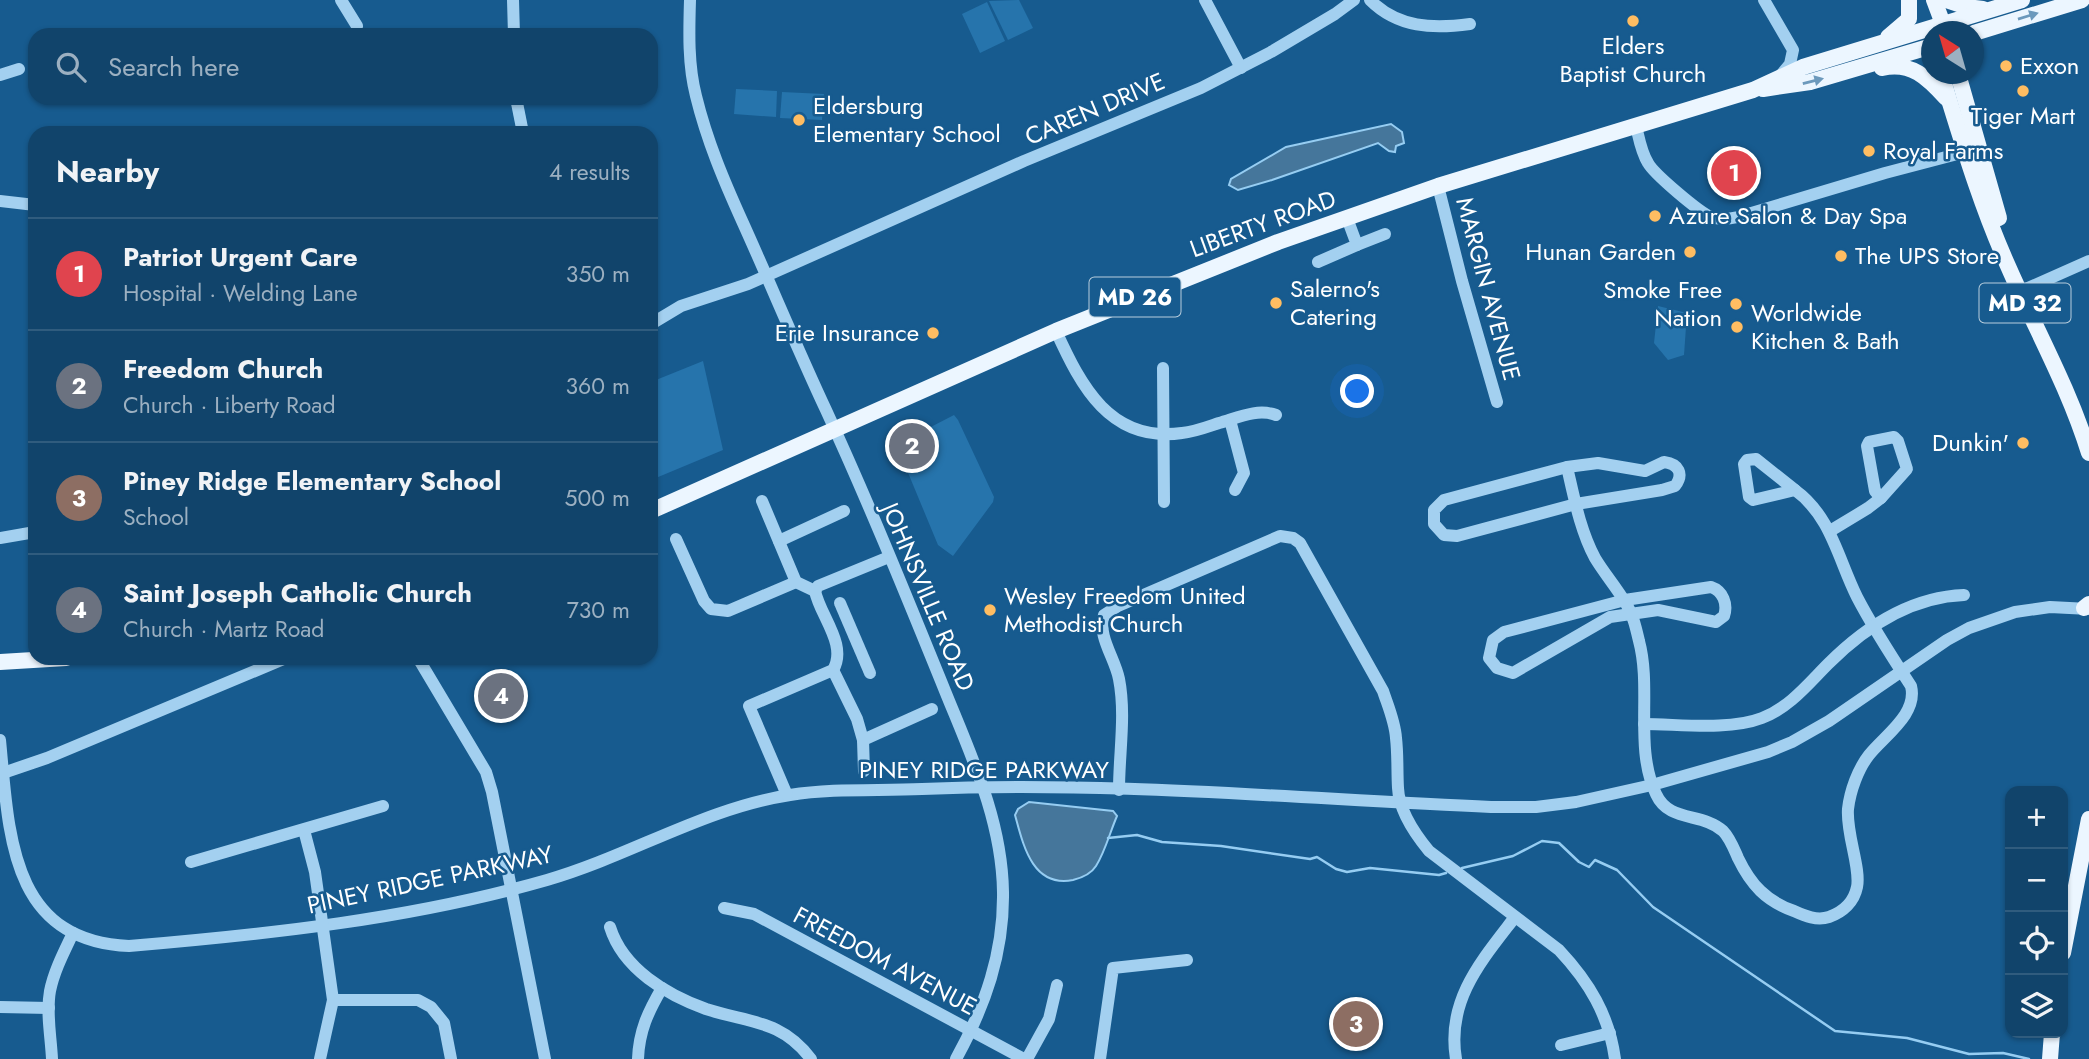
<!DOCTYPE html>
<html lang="en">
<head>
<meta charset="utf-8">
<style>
	body { margin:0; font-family:Jost,sans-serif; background:#1e4e73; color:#f1f3f6 }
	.controls { position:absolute; right:21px; bottom:21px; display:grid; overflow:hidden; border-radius:14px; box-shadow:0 2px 5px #0004 }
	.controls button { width:63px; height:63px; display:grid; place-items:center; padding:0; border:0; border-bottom:2px solid #305c7e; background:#11446b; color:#f1f3f6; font:35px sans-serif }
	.compass { position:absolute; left:1921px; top:21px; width:63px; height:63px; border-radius:50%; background:#11446b; box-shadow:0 2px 5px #0004; rotate:323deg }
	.you { position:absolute; left:1358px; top:392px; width:24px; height:24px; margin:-18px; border:5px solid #fff; border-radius:50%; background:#1a73e8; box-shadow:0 0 0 10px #1a73e833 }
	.badge { display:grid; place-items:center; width:46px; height:46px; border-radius:50%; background:#ffbd62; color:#fff; font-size:23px; font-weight:700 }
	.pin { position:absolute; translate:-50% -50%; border:4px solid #fff; box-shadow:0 2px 7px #0006 }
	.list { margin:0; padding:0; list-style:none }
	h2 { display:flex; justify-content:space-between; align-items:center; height:91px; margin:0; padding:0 28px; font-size:30px }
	h2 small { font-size:23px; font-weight:400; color:#9cb0c1 }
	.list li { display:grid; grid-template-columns:46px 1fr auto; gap:21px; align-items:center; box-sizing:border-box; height:112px; padding:0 28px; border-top:2px solid #305c7e }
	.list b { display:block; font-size:26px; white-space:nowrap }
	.list p { margin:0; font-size:23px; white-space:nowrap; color:#9cb0c1 }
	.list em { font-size:23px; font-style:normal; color:#9cb0c1 }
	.icon { flex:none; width:38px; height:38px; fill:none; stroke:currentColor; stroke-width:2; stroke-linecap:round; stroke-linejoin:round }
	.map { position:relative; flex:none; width:2089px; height:1059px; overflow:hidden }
	.search { position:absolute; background:#11446b; box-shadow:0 2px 5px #0004; left:28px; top:28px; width:630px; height:77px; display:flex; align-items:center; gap:18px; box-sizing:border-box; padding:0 24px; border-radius:21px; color:#9cb0c1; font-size:26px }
	.panel { position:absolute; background:#11446b; box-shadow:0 2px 5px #0004; left:28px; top:126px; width:630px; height:539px; border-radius:21px }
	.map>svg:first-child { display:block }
	.green { fill:#2674ac }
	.water { fill:#45769b; stroke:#96cdf2; stroke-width:2 }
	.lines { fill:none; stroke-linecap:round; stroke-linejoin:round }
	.stream { stroke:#96cdf2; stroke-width:2.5 }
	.minor { stroke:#a3d0f0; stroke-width:12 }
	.major { stroke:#ecf6ff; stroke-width:16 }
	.oneway { fill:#6c99bc }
	.poi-dot { fill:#ffbd62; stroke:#175b8f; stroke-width:2.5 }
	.labels { text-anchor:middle; stroke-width:5; stroke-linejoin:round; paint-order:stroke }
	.shield { fill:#175b8f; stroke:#b9cedd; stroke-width:2 }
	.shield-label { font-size:23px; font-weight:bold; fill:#fff }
	.poi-label { font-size:24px; fill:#fff; stroke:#175b8f; text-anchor:start }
	.street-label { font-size:24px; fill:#fff; stroke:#175b8f }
</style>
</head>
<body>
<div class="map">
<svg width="2089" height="1059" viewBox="0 0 2089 1059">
	<rect width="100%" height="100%" fill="#175b8f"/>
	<g class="green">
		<polygon points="1019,0 1033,28 1008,40 989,1"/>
		<polygon points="987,2 1005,41 980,53 962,14"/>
		<polygon points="736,89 777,91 776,117 734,114"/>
		<polygon points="782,92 824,94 822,120 780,118"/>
		<polygon points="1658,306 1687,313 1684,355 1668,360 1654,343"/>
		<polygon points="703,361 723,450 651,480 651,382"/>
		<polygon points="954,415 958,420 994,497 993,502 953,556 938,545 904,463 932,452 923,431"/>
	</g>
	<g class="water">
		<polygon points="1391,124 1402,132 1404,143 1396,146 1395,152 1389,151 1378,143 1272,180 1238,190 1229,185 1231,179 1286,147"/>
		<path d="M1029 802 1113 811 1117 816C1110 832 1105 852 1096 866 1091 874 1081 878 1073 880 1032 888 1023 844 1015 815L1018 809Z"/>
	</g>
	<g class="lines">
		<g class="stream">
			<polyline points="1108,838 1137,835 1162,842 1221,846 1310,859 1317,857 1336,869 1347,872 1370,868 1439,875 1446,873"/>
			<polyline points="1462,868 1513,856 1542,841 1559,843 1579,862 1589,867 1595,860 1617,870 1653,907 1835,1031 1907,1038 1969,1054 2003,1053 2029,1059"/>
		</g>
		<g class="minor">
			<polyline points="341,0 357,26"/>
			<polyline points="513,0 514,35"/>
			<path d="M690 0C689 32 688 65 696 96 707 141 724 181 743 223 771 285 797 348 826 410 867 499 904 590 941 681 968 749 1002 817 1003 892 1004 953 985 1006 956 1059"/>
			<polyline points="1205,0 1241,68"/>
			<path d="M1370 0C1398 28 1433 29 1470 24"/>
			<polyline points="1764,0 1793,50 1790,64 1780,76"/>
			<polyline points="0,75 19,69"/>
			<polyline points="516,98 523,133"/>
			<path d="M1636 126C1639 138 1641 152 1648 163 1654 174 1699 212 1711 217 1720 220 1729 219 1738 217L1885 173 1965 152"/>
			<polyline points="1438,186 1462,281 1497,402"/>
			<polyline points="0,201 35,205"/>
			<polyline points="1357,245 1385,234"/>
			<polyline points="1318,262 1357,245 1347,218"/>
			<polyline points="2028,288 2089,261"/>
			<polyline points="651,324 681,306 748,284 1024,161 1201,88 1271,52 1335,14 1354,0"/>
			<path d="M1056 331C1081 386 1110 443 1182 433 1194 432 1207 427 1219 423 1237 418 1257 408 1276 415"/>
			<polyline points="1163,368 1164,502"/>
			<polyline points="1230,420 1244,473 1235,490"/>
			<polygon points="1894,437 1898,441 1907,469 1881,498 1875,491 1867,446 1869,442"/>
			<polygon points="1756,459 1795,490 1753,500 1749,497 1744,464 1747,460"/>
			<path d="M1664 462C1679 464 1684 474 1675 486L1662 490 1576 504 1457 536 1444 535 1434 524V510L1444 500 1567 467 1598 463 1645 471Z"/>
			<path d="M1567 467C1574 497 1580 530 1595 558 1604 573 1616 587 1625 602 1633 614 1636 628 1639 641 1652 689 1634 748 1656 794 1669 823 1702 812 1723 831 1730 838 1734 849 1738 858 1751 885 1766 901 1794 911 1805 916 1817 921 1829 917 1843 912 1854 902 1857 887 1861 868 1846 834 1848 809 1850 791 1858 769 1869 755 1885 735 1918 714 1911 686 1892 657 1873 628 1857 597 1838 559 1831 516 1795 490"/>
			<polyline points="762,501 796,582 815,591"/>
			<polyline points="1830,531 1868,508 1881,498"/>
			<polyline points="0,538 35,532"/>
			<polyline points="676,539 704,601 711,609 728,611 796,582"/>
			<polyline points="779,541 844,511"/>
			<path d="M1711 587C1723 591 1728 604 1724 616L1716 622 1658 610 1610 617 1513 673 1497 668 1489 658 1493 640 1504 632 1625 600Z"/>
			<polyline points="815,591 818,586 889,557"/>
			<polyline points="840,603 870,673"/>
			<polyline points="418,658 486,772 492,792 545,1059"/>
			<polyline points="833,670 857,719 863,740 864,771"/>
			<path d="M1644 724C1679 724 1728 731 1762 718 1789 708 1808 684 1828 664 1865 627 1910 597 1964 595"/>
			<path d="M0 740C9 832 9 941 129 946 270 934 411 919 547 880 630 856 705 808 790 795 833 788 878 791 922 789 1111 781 1302 799 1491 807H1536L1576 802 1652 785 1768 752 1792 742 1829 721 1947 640 1969 628 2015 612 2050 607 2089 609"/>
			<polyline points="863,740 932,709"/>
			<polyline points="0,774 47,758 286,658"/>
			<path d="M1119 790C1119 753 1126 715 1119 679 1115 658 1097 636 1104 615L1118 606 1280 536 1293 538 1300 543 1383 691C1388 706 1395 722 1396 738 1398 755 1397 771 1398 788 1399 811 1415 834 1429 851L1559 950C1589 982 1609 1015 1615 1059"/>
			<path d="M787 795 749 706 833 670C848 645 820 616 815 591"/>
			<polyline points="304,830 315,872 333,1000 320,1059"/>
			<polyline points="191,862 383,806"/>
			<polyline points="724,908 754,914 1024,1059"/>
			<path d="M610 927C623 969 667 995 706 1009 748 1023 781 1019 811 1059"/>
			<polyline points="333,1000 418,1000 431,1007 444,1023 451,1059"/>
			<polyline points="0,1007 49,1008"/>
			<polyline points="1561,1045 1610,1033"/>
			<path d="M52 1059C51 1037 46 1013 50 991 54 971 64 952 73 933"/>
			<path d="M638 1059C639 1031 648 1012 662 988"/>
			<polyline points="1027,1059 1049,1019 1057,985"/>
			<polyline points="1100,1059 1113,968 1187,960"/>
			<path d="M1456 1059C1446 1000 1482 960 1515 917"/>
		</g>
		<g class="major">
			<polyline points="1934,0 1946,32"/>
			<polyline points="1946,0 1967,7 1983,9"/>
			<polyline points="1974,33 2082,0"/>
			<polyline points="1888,37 1909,19 1909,0"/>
			<path d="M1882 68C1911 61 1928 78 1946 98"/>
			<path d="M1941 74C1961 138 1980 204 2008 266 2035 328 2069 388 2089 453"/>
			<polyline points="1958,74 1999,218"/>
			<polyline points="1763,89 1810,82 1932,46"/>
			<polyline points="651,511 1056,331 1278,242 1438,186 1753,90 1803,67 2022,0"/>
			<polyline points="2084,608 2089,604"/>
			<polyline points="0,662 66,658"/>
			<polyline points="2063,953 2089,819"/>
			<polyline points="2050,1059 2052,1033"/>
		</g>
	</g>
	<defs><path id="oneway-solid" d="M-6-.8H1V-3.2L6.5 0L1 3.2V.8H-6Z" transform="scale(1.75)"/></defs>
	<g class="oneway">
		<use href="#oneway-solid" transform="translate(2028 16) rotate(-17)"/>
		<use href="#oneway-solid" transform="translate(1813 81) rotate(-14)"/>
	</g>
	<g class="poi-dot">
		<circle cx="1633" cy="21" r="7"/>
		<circle cx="2006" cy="66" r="7"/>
		<circle cx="2023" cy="91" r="7"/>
		<circle cx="799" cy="120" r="7"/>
		<circle cx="1869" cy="151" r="7"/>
		<circle cx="1655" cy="216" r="7"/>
		<circle cx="1690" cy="252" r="7"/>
		<circle cx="1841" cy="256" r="7"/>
		<circle cx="1276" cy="303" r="7"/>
		<circle cx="1736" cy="304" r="7"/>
		<circle cx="1737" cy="327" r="7"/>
		<circle cx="933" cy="333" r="7"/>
		<circle cx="2023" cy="443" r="7"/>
		<circle cx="990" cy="610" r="7"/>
	</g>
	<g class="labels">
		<g class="shield">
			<rect x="1089.5" y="277.5" width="91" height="39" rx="5"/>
			<rect x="1979.5" y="283.5" width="91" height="39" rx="5"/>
		</g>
		<g class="shield-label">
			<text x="1135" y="305">MD 26</text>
			<text x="2025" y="311">MD 32</text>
		</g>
		<g class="poi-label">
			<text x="1633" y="54" text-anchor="middle">Elders<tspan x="1633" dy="28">Baptist Church</tspan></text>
			<text x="2020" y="74">Exxon</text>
			<text x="813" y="114">Eldersburg<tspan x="813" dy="28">Elementary School</tspan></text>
			<text x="2023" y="124" text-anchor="middle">Tiger Mart</text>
			<text x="1883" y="159">Royal Farms</text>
			<text x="1669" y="224">Azure Salon &amp; Day Spa</text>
			<text x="1676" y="260" text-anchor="end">Hunan Garden</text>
			<text x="1855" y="264">The UPS Store</text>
			<text x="1290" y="297">Salerno's<tspan x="1290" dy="28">Catering</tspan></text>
			<text x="1722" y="298" text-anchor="end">Smoke Free<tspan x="1722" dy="28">Nation</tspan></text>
			<text x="1751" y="321">Worldwide<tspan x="1751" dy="28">Kitchen &amp; Bath</tspan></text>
			<text x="919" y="341" text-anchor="end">Erie Insurance</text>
			<text x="2009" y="451" text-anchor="end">Dunkin'</text>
			<text x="1004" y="604">Wesley Freedom United<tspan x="1004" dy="28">Methodist Church</tspan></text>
		</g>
		<g class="street-label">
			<text transform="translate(1095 109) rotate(-23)" y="8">CAREN DRIVE</text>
			<text transform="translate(1263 224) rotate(-20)" y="8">LIBERTY ROAD</text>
			<text transform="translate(1488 289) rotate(75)" y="8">MARGIN AVENUE</text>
			<text transform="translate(928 597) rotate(67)" y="8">JOHNSVILLE ROAD</text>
			<text x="984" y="778">PINEY RIDGE PARKWAY</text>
			<text transform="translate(430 880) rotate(-12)" y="8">PINEY RIDGE PARKWAY</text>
			<text transform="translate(885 961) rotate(28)" y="8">FREEDOM AVENUE</text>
		</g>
	</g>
</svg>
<div class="controls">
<button>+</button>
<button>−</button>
<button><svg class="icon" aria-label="locate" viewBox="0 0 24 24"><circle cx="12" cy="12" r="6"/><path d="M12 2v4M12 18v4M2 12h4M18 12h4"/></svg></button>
<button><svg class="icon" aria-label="layers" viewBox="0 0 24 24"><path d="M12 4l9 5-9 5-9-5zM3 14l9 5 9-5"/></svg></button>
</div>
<svg class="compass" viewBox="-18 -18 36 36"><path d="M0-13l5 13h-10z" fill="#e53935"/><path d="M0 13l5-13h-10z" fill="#9cb0c1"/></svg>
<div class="you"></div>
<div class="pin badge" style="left:1734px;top:173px;background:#e0444e">1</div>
<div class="pin badge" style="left:912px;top:446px;background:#6b7280">2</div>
<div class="pin badge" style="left:1356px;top:1024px;background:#8d6e63">3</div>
<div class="pin badge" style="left:501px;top:696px;background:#6b7280">4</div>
<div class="search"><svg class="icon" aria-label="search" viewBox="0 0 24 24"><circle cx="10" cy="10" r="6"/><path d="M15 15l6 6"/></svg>Search here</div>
<section class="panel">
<h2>Nearby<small>4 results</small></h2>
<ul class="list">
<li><span class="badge" style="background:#e0444e">1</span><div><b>Patriot Urgent Care</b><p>Hospital · Welding Lane</p></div><em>350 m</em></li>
<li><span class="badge" style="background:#6b7280">2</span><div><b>Freedom Church</b><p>Church · Liberty Road</p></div><em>360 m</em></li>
<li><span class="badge" style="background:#8d6e63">3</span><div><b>Piney Ridge Elementary School</b><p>School</p></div><em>500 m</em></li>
<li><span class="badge" style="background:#6b7280">4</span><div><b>Saint Joseph Catholic Church</b><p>Church · Martz Road</p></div><em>730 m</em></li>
</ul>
</section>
</div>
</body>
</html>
